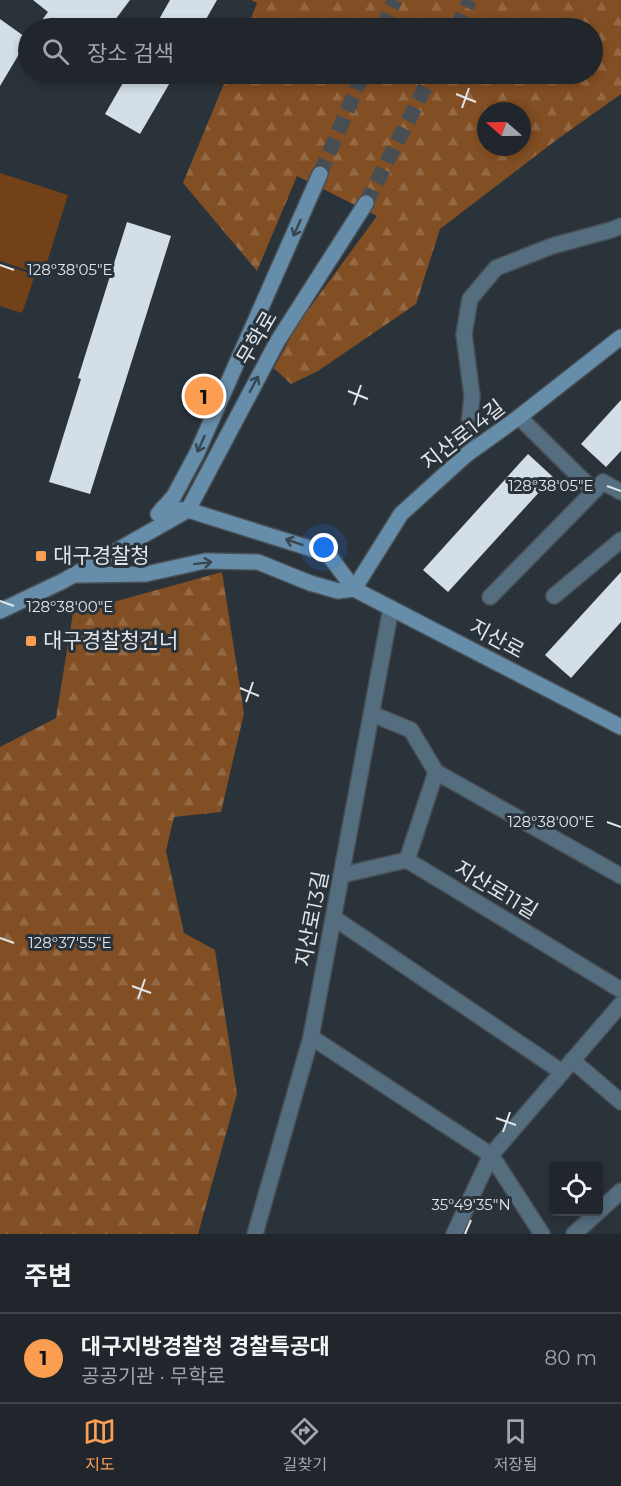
<!DOCTYPE html>
<html lang="ko">
<head>
<meta charset="utf-8">
<style>
	body { margin:0; font-family:Montserrat,"Noto Sans KR",sans-serif; background:#2d3238; color:#f1f3f6 }
	.controls { position:absolute; right:18px; bottom:18px; display:grid; overflow:hidden; border-radius:6px; box-shadow:0 3px 9px #0003 }
	.controls button { width:54px; height:54px; display:grid; place-items:center; padding:0; border:0; border-bottom:2px solid #3d4348; background:#20262c; color:#f1f3f6; font:30px sans-serif }
	.compass { position:absolute; left:477px; top:102px; width:54px; height:54px; border-radius:50%; background:#20262c; box-shadow:0 3px 9px #0003; rotate:290deg }
	.you { position:absolute; left:324px; top:548px; width:21px; height:21px; margin:-15px; border:4px solid #fff; border-radius:50%; background:#1a73e8; box-shadow:0 0 0 9px #1a73e833 }
	.badge { display:grid; place-items:center; width:39px; height:39px; border-radius:50%; background:#fc9e52; color:#111; font-size:20px; font-weight:700 }
	.pin { position:absolute; translate:-50% -50%; border:3px solid #fff; box-shadow:0 2px 6px #0006 }
	.list { margin:0; padding:0; list-style:none }
	h2 { display:flex; justify-content:space-between; align-items:center; height:78px; margin:0; padding:0 24px; font-size:26px }
	h2 small { font-size:20px; font-weight:400; color:#a2a5a9 }
	.list li { display:grid; grid-template-columns:39px 1fr auto; gap:18px; align-items:center; box-sizing:border-box; height:90px; padding:0 24px; border-top:2px solid #3d4348 }
	.list b { display:block; font-size:22px; white-space:nowrap }
	.list p { margin:0; font-size:20px; white-space:nowrap; color:#a2a5a9 }
	.list em { font-size:20px; font-style:normal; color:#a2a5a9 }
	.icon { flex:none; width:33px; height:33px; fill:none; stroke:currentColor; stroke-width:2; stroke-linecap:round; stroke-linejoin:round }
	.map { position:relative; flex:none; width:621px; height:1234px; overflow:hidden }
	.search { position:absolute; background:#20262c; box-shadow:0 3px 9px #0003; left:18px; right:18px; top:18px; height:66px; display:flex; align-items:center; gap:15px; box-sizing:border-box; padding:0 21px; border-radius:33px; color:#a2a5a9; font-size:22px }
	.sheet { height:168px; background:#20262c }
	nav { display:flex; justify-content:space-around; align-items:center; box-sizing:border-box; height:84px; border-top:2px solid #3d4348; background:#20262c; font-size:16px; color:#a2a5a9 }
	nav a { display:grid; justify-items:center; gap:3px }
	nav .on { color:#fc9e52 }
	.map>svg:first-child { display:block }
	.forest { fill:url(#forest-firs); fill-rule:evenodd }
	.park { fill:#734117 }
	.building { fill:#d3dee6 }
	.lines { fill:none; stroke-linecap:round; stroke-linejoin:round }
	.secondary-tunnel { stroke:#464e54; stroke-width:15; stroke-dasharray:15 8; stroke-linecap:butt }
	.street-casing { stroke:#485056; stroke-width:18 }
	.secondary-casing { stroke:#485056; stroke-width:18 }
	.street { stroke:#546d7f; stroke-width:15 }
	.secondary { stroke:#668daa; stroke-width:15 }
	.oneway { stroke:#374550 }
	.ticks { fill:none; stroke:#e1e6ea; stroke-width:2 }
	.poi-dot { fill:#fc9e52; stroke:#2b333a; stroke-width:2 }
	.labels { text-anchor:middle; stroke-width:6; stroke-linejoin:round; paint-order:stroke }
	.street-label { font-size:21px; fill:#e1e6ea; stroke:#2b333a }
	.poi-label { font-size:21px; fill:#e1e6ea; stroke:#2b333a; text-anchor:start }
	.ticks-label { font-size:15px; text-anchor:middle; fill:#e1e6ea; stroke:#2b333a; stroke-width:6; stroke-linejoin:round; paint-order:stroke }
</style>
</head>
<body>
<div class="map">
<svg width="621" height="1234" viewBox="0 0 621 1234">
	<defs>
		<pattern id="forest-firs" width="22" height="20" patternUnits="userSpaceOnUse" patternTransform="scale(1.5)"><rect width="22" height="20" fill="#824e23"/><path d="M5 1l3.5 6h-7zM16 11l3.5 6h-7z" fill="#936843"/></pattern>
	</defs>
	<rect width="100%" height="100%" fill="#2b333a"/>
	<g class="forest">
		<path d="M251 0H621V94L555 141 440 229 416 304 318 371 291 384 274 368 297 325 377 216 297 176 257 271 183 183 228 74H592V28H247L257 3ZM486 111H522V147H486Z"/>
		<polygon points="222,572 244,713 221,812 174,817 166,851 184,933 215,950 237,1094 198,1234 0,1234 0,747 56,718 73,613"/>
	</g>
	<g class="park">
		<polygon points="0,173 68,195 43,275 0,261"/>
		<polygon points="0,264 35,275 22,313 0,306"/>
	</g>
	<g class="building">
		<polygon points="33,0 130,0 109,28 66,28 59,22 53,28 42,20 48,12"/>
		<polygon points="170,0 217,0 201,28 154,28"/>
		<polygon points="0,19 28,39 0,86"/>
		<polygon points="128,74 175,74 140,134 105,114"/>
		<polygon points="127,222 171,236 90,494 49,482 81,379 78,378"/>
		<polygon points="621,400 621,451 606,467 581,444"/>
		<polygon points="528,454 553,477 448,592 423,570"/>
		<polygon points="621,572 621,622 571,678 545,655"/>
	</g>
	<g class="lines">
		<g class="secondary-tunnel">
			<polyline points="382,28 395,0"/>
			<polyline points="456,28 470,0"/>
			<polyline points="320,174 363,74"/>
			<polyline points="366,203 432,74"/>
		</g>
		<g class="street-casing">
			<g id="street">
				<polyline points="519,417 594,491"/>
				<polyline points="466,455 472,396 464,334 470,299 496,268 552,246 611,230 621,226"/>
				<polyline points="554,596 621,540"/>
				<polyline points="490,597 603,482 621,492"/>
				<polyline points="372,714 411,730 436,772 621,876"/>
				<polyline points="407,860 436,772"/>
				<polyline points="342,875 407,860 621,990"/>
				<polyline points="334,918 562,1072"/>
				<polyline points="311,1037 491,1155 542,1234"/>
				<polyline points="572,1060 621,1102"/>
				<polyline points="255,1234 311,1037 391,608"/>
				<polyline points="454,1234 491,1155 621,1004"/>
				<polyline points="574,1234 621,1191"/>
			</g>
		</g>
		<g class="secondary-casing">
			<g id="secondary">
				<polyline points="162,509 188,510 328,554 354,589 621,727"/>
				<polyline points="158,514 174,496 197,453 320,174"/>
				<polyline points="76,575 146,574 205,561 258,562 310,583 338,591 354,589"/>
				<polyline points="354,589 401,514 466,455 519,417 621,337"/>
				<polyline points="0,611 63,581 188,510 277,342 366,203"/>
			</g>
		</g>
		<use href="#street" class="street"/>
		<use href="#secondary" class="secondary"/>
	</g>
	<defs><path id="oneway-shaft" d="M-6 0H5M1.5-3L5.5 0L1.5 3" fill="none" stroke-width="1.6" stroke-linecap="round" stroke-linejoin="round" transform="scale(1.5)"/></defs>
	<g class="oneway">
		<use href="#oneway-shaft" transform="translate(297 228) rotate(114)"/>
		<use href="#oneway-shaft" transform="translate(254 384) rotate(-62)"/>
		<use href="#oneway-shaft" transform="translate(201 444) rotate(114)"/>
		<use href="#oneway-shaft" transform="translate(294 542) rotate(-161)"/>
		<use href="#oneway-shaft" transform="translate(203 563) rotate(-7)"/>
	</g>
	<path class="ticks" d="M456 94 476 102M462 108 469 88M0 265 14 270M348 391 368 399M354 405 361 385M607 486 621 491M0 601 14 606M240 688 259 696M246 702 253 682M607 822 621 827M0 938 14 943M132 986 151 993M138 999 145 979M496 1118 516 1125M503 1132 510 1112M465 1234 471 1220"/>
	<g class="poi-dot">
		<rect x="35" y="550" width="12" height="12" rx="3"/>
		<rect x="25" y="635" width="12" height="12" rx="3"/>
	</g>
	<g class="labels">
		<g class="street-label">
			<text transform="translate(257 338) rotate(-60)" y="7">무학로</text>
			<text transform="translate(463 435) rotate(-38)" y="7">지산로14길</text>
			<text transform="translate(497 639) rotate(28)" y="7">지산로</text>
			<text transform="translate(496 890) rotate(31)" y="7">지산로11길</text>
			<text transform="translate(312 919) rotate(-79)" y="7">지산로13길</text>
		</g>
		<g class="poi-label">
			<text x="53" y="563">대구경찰청</text>
			<text x="43" y="648">대구경찰청건너</text>
		</g>
	</g>
	<g class="ticks-label">
		<text x="70" y="275">128°38'05"E</text>
		<text x="551" y="491">128°38'05"E</text>
		<text x="70" y="612">128°38'00"E</text>
		<text x="551" y="827">128°38'00"E</text>
		<text x="70" y="948">128°37'55"E</text>
		<text x="471" y="1210">35°49'35"N</text>
	</g>
</svg>
<div class="controls">
<button><svg class="icon" aria-label="locate" viewBox="0 0 24 24"><circle cx="12" cy="12" r="6"/><path d="M12 2v4M12 18v4M2 12h4M18 12h4"/></svg></button>
</div>
<svg class="compass" viewBox="-18 -18 36 36"><path d="M0-13l5 13h-10z" fill="#e53935"/><path d="M0 13l5-13h-10z" fill="#a2a5a9"/></svg>
<div class="you"></div>
<div class="pin badge" style="left:204px;top:396px">1</div>
<div class="search"><svg class="icon" aria-label="search" viewBox="0 0 24 24"><circle cx="10" cy="10" r="6"/><path d="M15 15l6 6"/></svg>장소 검색</div>
</div>
<section class="sheet">
<h2>주변<small></small></h2>
<ul class="list">
<li><span class="badge">1</span><div><b>대구지방경찰청 경찰특공대</b><p>공공기관 · 무학로</p></div><em>80 m</em></li>
</ul>
</section>
<nav>
<a class="on"><svg class="icon" aria-label="map" viewBox="0 0 24 24"><path d="M3 6l6-2 6 2 6-2v14l-6 2-6-2-6 2zM9 4v14M15 6v14"/></svg>지도</a>
<a><svg class="icon" aria-label="directions" viewBox="0 0 24 24"><path d="M12 3l9 9-9 9-9-9zM9 14v-3h6M13 9l2 2-2 2"/></svg>길찾기</a>
<a><svg class="icon" aria-label="saved" viewBox="0 0 24 24"><path d="M7 4h10v16l-5-4-5 4z"/></svg>저장됨</a>
</nav>
</body>
</html>
